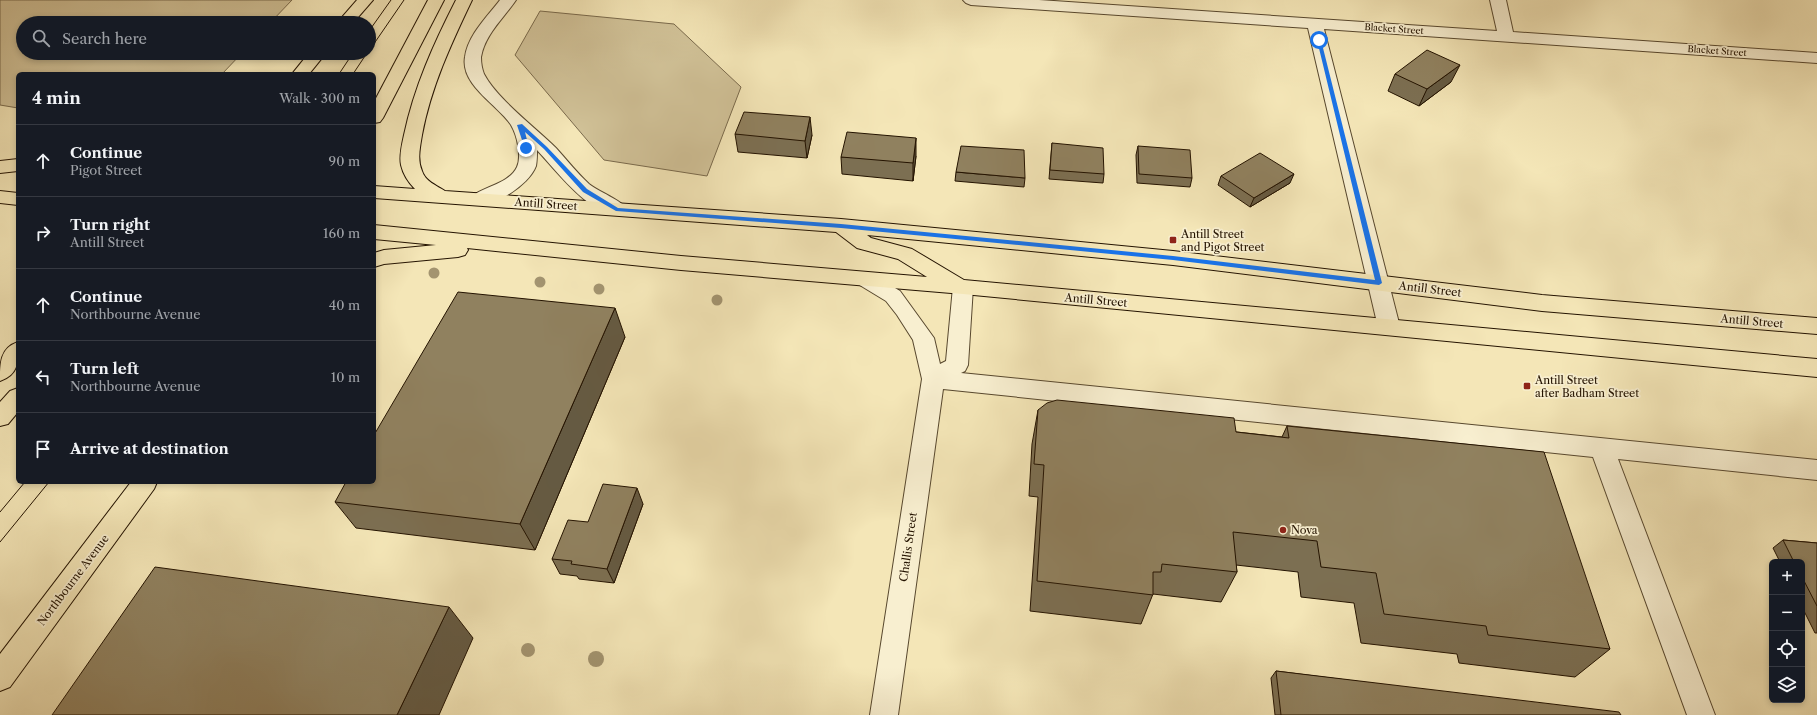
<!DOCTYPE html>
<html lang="en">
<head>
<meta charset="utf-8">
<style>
	body { margin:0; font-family:"Libre Caslon Text",serif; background:#242831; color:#f1f3f6 }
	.controls { position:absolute; right:12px; bottom:12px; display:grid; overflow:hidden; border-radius:6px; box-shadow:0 2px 6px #0003 }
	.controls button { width:36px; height:36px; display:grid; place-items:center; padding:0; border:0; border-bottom:1px solid #363941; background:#171b24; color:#f1f3f6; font:20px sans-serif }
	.stop { position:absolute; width:12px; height:12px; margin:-9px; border:3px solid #1a73e8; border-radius:50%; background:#fff }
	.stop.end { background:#1a73e8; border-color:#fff; box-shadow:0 1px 4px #0008 }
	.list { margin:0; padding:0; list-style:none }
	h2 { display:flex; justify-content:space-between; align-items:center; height:52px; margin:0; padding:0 16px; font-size:17px }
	h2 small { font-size:13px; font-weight:400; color:#9ea1a6 }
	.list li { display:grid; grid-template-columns:26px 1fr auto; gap:12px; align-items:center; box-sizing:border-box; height:72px; padding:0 16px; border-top:1px solid #363941 }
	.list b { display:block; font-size:15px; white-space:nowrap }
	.list p { margin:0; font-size:13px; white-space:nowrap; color:#9ea1a6 }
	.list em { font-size:13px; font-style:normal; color:#9ea1a6 }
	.icon { flex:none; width:22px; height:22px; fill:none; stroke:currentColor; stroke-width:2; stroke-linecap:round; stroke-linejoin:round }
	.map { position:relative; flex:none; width:1817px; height:715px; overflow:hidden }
	.search { position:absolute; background:#171b24; box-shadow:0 2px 6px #0003; left:16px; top:16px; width:360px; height:44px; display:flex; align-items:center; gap:10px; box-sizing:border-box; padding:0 14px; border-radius:22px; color:#9ea1a6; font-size:15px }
	.panel { position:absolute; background:#171b24; box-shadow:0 2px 6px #0003; left:16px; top:72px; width:360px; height:412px; border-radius:6px }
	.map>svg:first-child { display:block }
	.green { fill:#d1c298; stroke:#7a6a4c }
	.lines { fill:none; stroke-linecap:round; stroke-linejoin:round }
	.minor-casing { stroke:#58482e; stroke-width:2 }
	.major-casing { stroke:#241300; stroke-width:2 }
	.highway-casing { stroke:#241300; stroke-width:2 }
	.minor { fill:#f8efd0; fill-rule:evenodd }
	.major { fill:#f4e6b7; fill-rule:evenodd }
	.highway { fill:#f4e6b7; fill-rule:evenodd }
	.tram { stroke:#241300; stroke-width:1 }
	.tree { fill:#a39470 }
	.wall { fill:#7c6f52; stroke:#241300 }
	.shaded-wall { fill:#655a42; stroke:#241300 }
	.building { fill:#90815f; stroke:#241300 }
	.route { fill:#1a73e8 }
	.poi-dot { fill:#8f2418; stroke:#f8efd0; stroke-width:1.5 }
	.labels { text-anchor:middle; stroke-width:3.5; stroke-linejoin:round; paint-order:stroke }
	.far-street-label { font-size:9px; fill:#241300; stroke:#f8efd0 }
	.street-label { font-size:11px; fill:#241300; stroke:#f8efd0 }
	.poi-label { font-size:11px; fill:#241300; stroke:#f8efd0; text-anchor:start }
</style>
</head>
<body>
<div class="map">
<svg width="1817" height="715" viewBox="0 0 1817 715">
	<rect width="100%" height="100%" fill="#f4e6b7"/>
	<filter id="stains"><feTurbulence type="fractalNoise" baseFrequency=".005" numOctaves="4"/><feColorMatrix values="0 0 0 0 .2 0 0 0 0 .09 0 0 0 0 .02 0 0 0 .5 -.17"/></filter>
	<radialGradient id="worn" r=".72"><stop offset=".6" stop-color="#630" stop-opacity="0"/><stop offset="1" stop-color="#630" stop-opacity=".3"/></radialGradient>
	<g class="green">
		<polygon points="0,0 292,0 270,23 23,23 23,53 242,53 222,74 18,74 18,108 0,105"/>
		<polygon points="540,11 674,24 741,87 707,176 604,160 515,55"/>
	</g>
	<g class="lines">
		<g class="minor-casing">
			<g id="minor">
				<path d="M500 0H516C504 18 485 34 481 57 481 63 482 69 484 74 497 99 536 128 556 148 567 160 577 173 589 184 599 192 621 200 627 209L624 214C594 222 555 169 537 150 537 155 537 160 536 166 529 185 493 209 473 203L470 199C478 187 509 185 517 167 522 156 517 135 511 125 498 105 460 85 465 57 468 35 487 17 500 0Z"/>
				<polygon points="963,0 1039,0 1497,31 1490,0 1506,0 1513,32 1817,53 1817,63 1324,29 1400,327 1397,333 1389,335 1381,333 1378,327 1308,28 971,5 966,3"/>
				<polygon points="865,272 872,274 900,291 934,338 940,364 946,361 953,287 956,282 963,280 970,282 973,287 968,365 965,371 961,373 1817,460 1817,480 1618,459 1715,715 1687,715 1593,457 943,389 898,715 870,715 922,379 913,340 897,315 886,301 858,284 855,279 858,274"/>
			</g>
		</g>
		<g class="major-casing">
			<g id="major">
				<path d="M456 0H472C451 44 431 87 422 135 420 147 417 160 422 171 425 181 437 186 445 191L841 219 1173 251 1542 295 1817 318V334L1542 311 1173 265 867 235 871 238 912 249 964 280 1817 359V377L963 294 681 270 467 248 468 250 465 255 458 257 384 264 374 267V253L384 250 436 245 374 239V225L681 256 927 277 898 259 857 248 836 232 374 198V186L415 189C409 183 403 174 401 165 399 156 402 144 404 135 414 87 434 43 456 0Z"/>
				<polygon points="18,159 18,171 0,173 0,161"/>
				<polygon points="0,191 18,193 18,205 0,203"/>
				<path d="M18 342C18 360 20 374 0 381 0 363 0 348 18 342Z"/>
			</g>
		</g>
		<g class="highway-casing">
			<g id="highway">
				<polygon points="357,0 373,0 353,23 337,23"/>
				<polygon points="428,0 444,0 383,118 380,122 374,123 374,102"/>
				<polygon points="309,53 326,53 309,74 292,74"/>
				<polygon points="18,388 18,412 8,424 0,426 0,402 10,391"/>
				<polygon points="131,482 157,482 154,489 10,687 0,691 0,654"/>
			</g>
		</g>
		<use href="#minor" class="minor"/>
		<use href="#major" class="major"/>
		<use href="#highway" class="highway"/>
		<g class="tram">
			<polyline points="369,31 391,0"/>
			<polyline points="369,51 404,0"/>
			<polyline points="339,74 353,53"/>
			<polyline points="353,74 367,53"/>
			<polyline points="0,512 25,482"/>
			<polyline points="0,542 49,482"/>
		</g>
	</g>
	<g class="tree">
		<circle cx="434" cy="273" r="5.5"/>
		<circle cx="540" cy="282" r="5.5"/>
		<circle cx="599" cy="289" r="5.5"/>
		<circle cx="717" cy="300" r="5.5"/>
		<circle cx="528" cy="650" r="7"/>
		<circle cx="596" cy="659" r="8"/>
	</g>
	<g class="wall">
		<polygon points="1395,74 1451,82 1419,106 1388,91"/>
		<polygon points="735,134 812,135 807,158 738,152"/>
		<polygon points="1052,143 1104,174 1103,183 1049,179"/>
		<polygon points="1138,146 1192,178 1190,187 1137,183 1136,155"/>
		<polygon points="916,156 913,181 842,174 841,157"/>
		<polygon points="956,172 1025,178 1024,187 955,181"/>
		<polygon points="1221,176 1290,183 1250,207 1218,185"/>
		<polygon points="625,337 535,550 356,528 335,502"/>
		<polygon points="1038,410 1282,437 1287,426 1610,649 1575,677 1459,663 1457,654 1361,643 1354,603 1301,597 1298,572 1236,565 1237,572 1221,602 1153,594 1141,624 1030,611 1038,497 1029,496 1032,444"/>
		<polygon points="643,504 614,583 579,579 577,576 560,574 552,559 588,522"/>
		<polygon points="1783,540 1817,543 1817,633 1815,633 1802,607 1802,562 1780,562 1773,548"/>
		<polygon points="1276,671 1621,715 1275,715 1271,678"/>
	</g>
	<g class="shaded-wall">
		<polygon points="1460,65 1451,82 1419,106 1427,89"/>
		<polygon points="810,117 812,135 807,158 805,141"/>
		<polygon points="916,138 916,156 913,181 913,163"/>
		<polygon points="1294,174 1290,183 1250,207 1254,198"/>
		<polygon points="615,308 625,337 535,550 520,524"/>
		<polygon points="637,488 643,504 614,583 607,569"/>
		<polygon points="449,607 473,638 439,715 397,715"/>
	</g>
	<g class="building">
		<polygon points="1427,50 1460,65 1427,89 1395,74"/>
		<polygon points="744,112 810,117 805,141 735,134"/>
		<polygon points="847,132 916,138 913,163 841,157"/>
		<polygon points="1052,143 1103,148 1104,174 1050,170"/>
		<polygon points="961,146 1024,150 1025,178 956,172"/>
		<polygon points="1138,146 1190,150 1192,178 1139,174"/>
		<polygon points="1260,153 1294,174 1254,198 1221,176"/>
		<polygon points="458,292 615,308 520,524 335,502 346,482 374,482 374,435"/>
		<polygon points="1057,400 1234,418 1236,432 1289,438 1287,426 1544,452 1610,649 1488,635 1486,626 1384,614 1376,573 1321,567 1317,541 1233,532 1237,572 1162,564 1161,572 1153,572 1153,595 1037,581 1044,465 1034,464 1038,410 1047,403"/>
		<polygon points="603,484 637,488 607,569 571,564 572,561 552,559 568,520 588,522"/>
		<polygon points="1783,540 1817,543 1817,606 1802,577 1802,562 1794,562"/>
		<polygon points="155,567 449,607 397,715 52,715"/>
		<polygon points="1276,671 1619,712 1621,715 1281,715"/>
	</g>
	<polygon class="route" points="1319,39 1321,40 1382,283 1379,285 1173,260 841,228 616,211 583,192 544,149 525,132 529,148 525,149 517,125 522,124 547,147 587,189 618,208 841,224 1173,256 1375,280 1317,40"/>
	<g class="poi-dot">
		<rect x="1169" y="236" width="8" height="8" rx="2"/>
		<rect x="1523" y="382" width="8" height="8" rx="2"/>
		<circle cx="1283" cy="530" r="4"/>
	</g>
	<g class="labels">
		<g class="far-street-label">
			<text transform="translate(1394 29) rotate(4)" y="3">Blacket Street</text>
			<text transform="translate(1717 51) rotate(4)" y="3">Blacket Street</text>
		</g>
		<g class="street-label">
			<text transform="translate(546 204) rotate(4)" y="4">Antill Street</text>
			<text transform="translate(1430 289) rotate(7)" y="4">Antill Street</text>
			<text transform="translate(1096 300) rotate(5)" y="4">Antill Street</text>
			<text transform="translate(1752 321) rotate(5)" y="4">Antill Street</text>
			<text transform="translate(908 547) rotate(-82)" y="4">Challis Street</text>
			<text transform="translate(73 580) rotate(-53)" y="4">Northbourne Avenue</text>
		</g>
		<g class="poi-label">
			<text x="1181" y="238">Antill Street<tspan x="1181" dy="13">and Pigot Street</tspan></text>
			<text x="1535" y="384">Antill Street<tspan x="1535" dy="13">after Badham Street</tspan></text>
			<text x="1291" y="534">Nova</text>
		</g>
	</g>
	<rect width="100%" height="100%" filter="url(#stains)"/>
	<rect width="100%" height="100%" fill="url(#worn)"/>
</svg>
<div class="controls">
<button>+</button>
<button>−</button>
<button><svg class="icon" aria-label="locate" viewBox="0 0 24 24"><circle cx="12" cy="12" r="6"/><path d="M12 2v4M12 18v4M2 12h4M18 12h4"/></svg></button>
<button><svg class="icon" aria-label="layers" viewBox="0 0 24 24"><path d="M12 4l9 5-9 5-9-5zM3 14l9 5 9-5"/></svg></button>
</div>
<div class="stop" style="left:1319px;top:40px"></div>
<div class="stop end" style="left:526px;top:148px"></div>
<div class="search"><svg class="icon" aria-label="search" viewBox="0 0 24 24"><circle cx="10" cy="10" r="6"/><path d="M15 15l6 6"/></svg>Search here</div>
<section class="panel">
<h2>4 min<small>Walk · 300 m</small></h2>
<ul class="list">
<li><svg class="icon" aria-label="ahead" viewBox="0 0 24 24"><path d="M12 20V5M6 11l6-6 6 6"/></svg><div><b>Continue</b><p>Pigot Street</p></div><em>90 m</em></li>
<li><svg class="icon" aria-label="right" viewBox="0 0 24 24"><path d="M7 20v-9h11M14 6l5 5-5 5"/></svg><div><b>Turn right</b><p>Antill Street</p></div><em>160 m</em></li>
<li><svg class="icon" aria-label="ahead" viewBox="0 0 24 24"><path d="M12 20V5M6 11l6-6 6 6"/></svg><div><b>Continue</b><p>Northbourne Avenue</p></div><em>40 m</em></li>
<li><svg class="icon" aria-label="left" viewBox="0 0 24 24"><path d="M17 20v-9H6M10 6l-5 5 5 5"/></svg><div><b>Turn left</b><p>Northbourne Avenue</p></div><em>10 m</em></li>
<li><svg class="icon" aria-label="arrive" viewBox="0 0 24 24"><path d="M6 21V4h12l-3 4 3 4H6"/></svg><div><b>Arrive at destination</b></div></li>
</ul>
</section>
</div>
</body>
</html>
